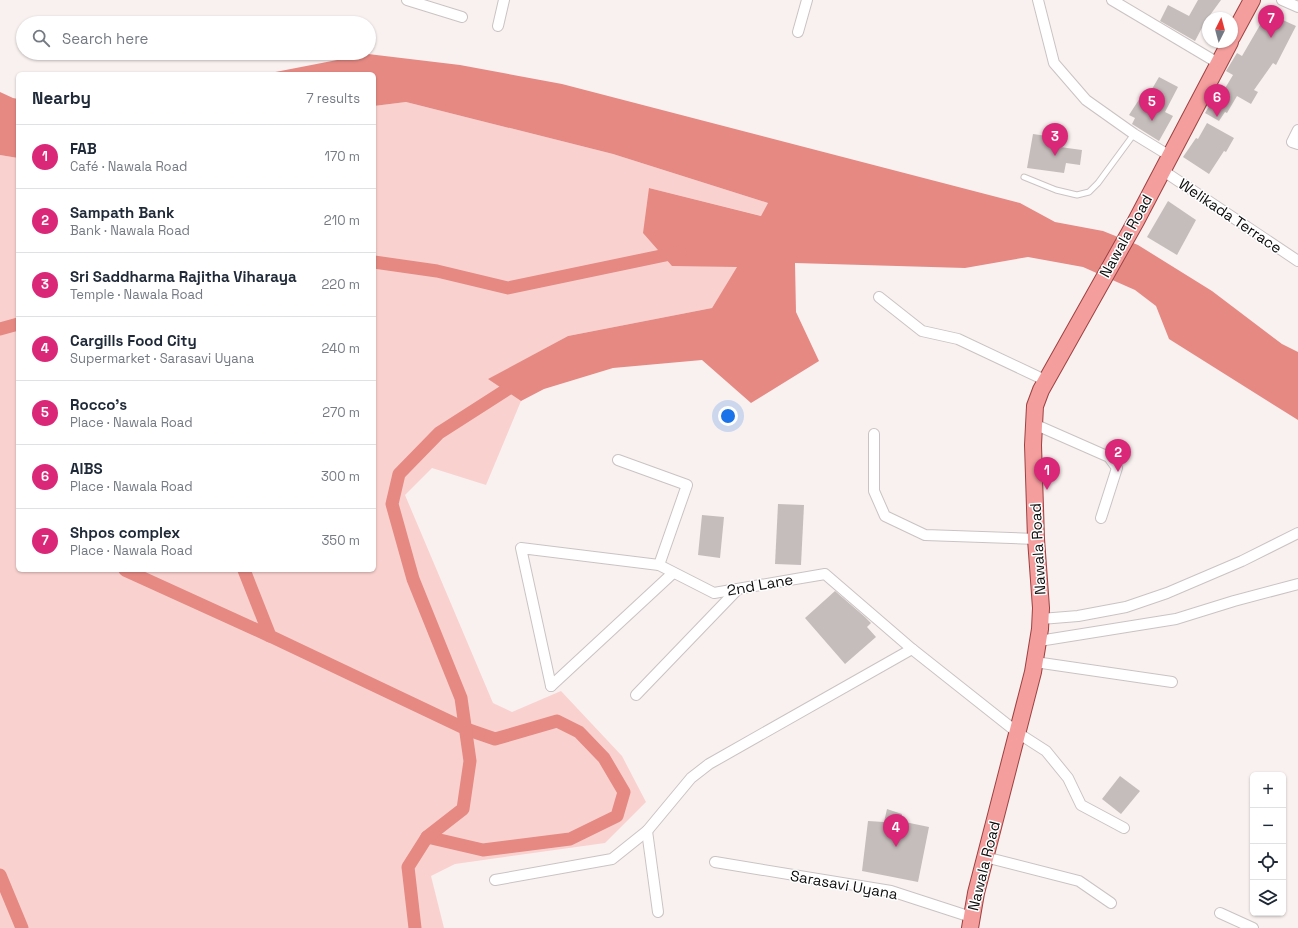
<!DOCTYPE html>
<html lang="en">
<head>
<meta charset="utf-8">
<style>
	body { margin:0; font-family:"Space Grotesk",sans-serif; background:#f2f2f3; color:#1f2937 }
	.controls { position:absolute; right:12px; bottom:12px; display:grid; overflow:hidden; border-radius:6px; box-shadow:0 1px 3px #0004 }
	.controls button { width:36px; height:36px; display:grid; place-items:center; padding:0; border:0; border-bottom:1px solid #e0e1e3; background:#fff; color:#1f2937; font:20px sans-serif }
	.compass { position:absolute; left:1202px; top:12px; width:36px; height:36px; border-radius:50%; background:#fff; box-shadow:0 1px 3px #0004; rotate:6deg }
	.you { position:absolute; left:728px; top:416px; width:14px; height:14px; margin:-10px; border:3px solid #fff; border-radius:50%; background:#1a73e8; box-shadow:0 0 0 6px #1a73e833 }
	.badge { display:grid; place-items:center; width:26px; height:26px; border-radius:50%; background:#db2777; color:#fff; font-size:13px; font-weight:700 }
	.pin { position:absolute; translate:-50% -33px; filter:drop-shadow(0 1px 2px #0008) }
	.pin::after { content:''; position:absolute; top:21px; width:14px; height:12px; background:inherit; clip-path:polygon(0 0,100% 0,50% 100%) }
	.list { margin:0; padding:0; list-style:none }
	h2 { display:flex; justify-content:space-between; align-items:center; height:52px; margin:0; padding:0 16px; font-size:17px }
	h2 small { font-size:13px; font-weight:400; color:#747a83 }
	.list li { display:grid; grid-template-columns:26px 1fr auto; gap:12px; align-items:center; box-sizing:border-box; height:64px; padding:0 16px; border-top:1px solid #e0e1e3 }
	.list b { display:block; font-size:15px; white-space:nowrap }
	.list p { margin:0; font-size:13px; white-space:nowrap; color:#747a83 }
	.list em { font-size:13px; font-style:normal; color:#747a83 }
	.icon { flex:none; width:22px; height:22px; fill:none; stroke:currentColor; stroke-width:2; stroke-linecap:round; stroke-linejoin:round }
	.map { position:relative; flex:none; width:1298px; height:928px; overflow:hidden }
	.search { position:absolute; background:#fff; box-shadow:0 1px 3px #0004; left:16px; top:16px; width:360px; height:44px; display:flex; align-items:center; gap:10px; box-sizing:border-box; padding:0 14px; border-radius:22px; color:#747a83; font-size:15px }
	.panel { position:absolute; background:#fff; box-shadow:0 1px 3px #0004; left:16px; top:72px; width:360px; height:500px; border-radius:6px }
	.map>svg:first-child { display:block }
	.green { fill:#f9d2cf }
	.water { fill:#e68983 }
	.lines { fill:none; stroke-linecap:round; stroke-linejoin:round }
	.canal { stroke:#e68983; stroke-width:13 }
	.building { fill:#c5bdbc }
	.service-casing { stroke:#cbc3c3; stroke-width:7 }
	.minor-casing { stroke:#cbc3c3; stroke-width:12 }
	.primary-casing { stroke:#9e4140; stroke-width:18 }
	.service { stroke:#fff; stroke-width:5 }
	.minor { stroke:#fff; stroke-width:10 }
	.primary { stroke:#f49e9d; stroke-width:16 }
	.labels { text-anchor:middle; stroke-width:3; stroke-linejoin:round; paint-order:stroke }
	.street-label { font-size:15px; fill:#0d0b0b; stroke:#fff }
</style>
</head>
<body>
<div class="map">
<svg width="1298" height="928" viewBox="0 0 1298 928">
	<rect width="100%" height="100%" fill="#f9f1f0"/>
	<polygon class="green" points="406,102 613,154 768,203 762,216 649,188 738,267 712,308 568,336 489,379 521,401 486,485 432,468 405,495 493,703 512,712 561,691 622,756 646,802 605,843 455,864 431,876 444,928 0,928 0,155 18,158 18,570 374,570 374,106"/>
	<g class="water">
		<polygon points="368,54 460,65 562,84 1020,203 1055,222 1103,231 1138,245 1212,291 1282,344 1298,352 1298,420 1169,339 1156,306 1135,290 1083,267 1028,257 965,268 795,263 796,312 819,361 751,403 702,360 613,368 544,389 521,401 488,379 568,336 712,308 737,267 672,266 643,233 649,188 761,216 768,203 613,154 406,102 374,106 374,74 265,74"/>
		<polygon points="0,92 13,98 18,99 18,158 0,155"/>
	</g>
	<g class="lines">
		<g class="canal">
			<polyline points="374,262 437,271 508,288 680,252"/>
			<polyline points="0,329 18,324"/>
			<polyline points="125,570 270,636"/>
			<polyline points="244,570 270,636 466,729 495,739 557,721 579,732 604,758 624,792 617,816 570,839 483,850 427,837"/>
			<polyline points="0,875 22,928"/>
			<polyline points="415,928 408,867 427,837 463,809 470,761 461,698 413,579 392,504 399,474 439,433 520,381"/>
		</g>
	</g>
	<g class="building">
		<polygon points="1198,0 1221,0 1205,22 1195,41 1160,21 1168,5 1189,16"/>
		<polygon points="1267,13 1296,26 1276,65 1273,63 1254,90 1258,92 1251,104 1237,96 1227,113 1225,112 1219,121 1205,113 1214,98 1218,100 1233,75 1226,71 1237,53 1242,56"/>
		<polygon points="1159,77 1178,87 1165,112 1173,116 1159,141 1132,124 1135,118 1129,115 1140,98 1145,101"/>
		<polygon points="1207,123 1234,138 1226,152 1224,151 1209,174 1183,157 1196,138 1198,139"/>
		<polygon points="1033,134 1061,138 1060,147 1082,150 1080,165 1066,163 1064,173 1027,168"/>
		<polygon points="1168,201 1196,220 1177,255 1147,237"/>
		<polygon points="778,504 804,505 801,565 775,564"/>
		<polygon points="702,515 724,517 720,558 698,555"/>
		<polygon points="835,591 865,617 871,623 867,627 876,637 845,664 805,618"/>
		<polygon points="1120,776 1140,791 1121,814 1102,799"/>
		<polygon points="887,809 902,814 900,821 929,827 918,882 862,871 868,821 884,822"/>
	</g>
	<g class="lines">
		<g class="service-casing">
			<polyline id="service" points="1024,177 1056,190 1077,195 1089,192 1098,183 1134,134"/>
		</g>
		<g class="minor-casing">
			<g id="minor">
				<polyline points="407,0 462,17"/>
				<polyline points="1038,0 1054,63 1086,100 1134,134 1170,156"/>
				<polyline points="1112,0 1218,63"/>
				<polyline points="1282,0 1298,7"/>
				<polyline points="498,26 504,0"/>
				<polyline points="798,32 807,0"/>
				<polyline points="1298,130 1292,142 1298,144"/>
				<polyline points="1162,170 1298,261"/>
				<polyline points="879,297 922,331 958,339 1047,381"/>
				<polyline points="1034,424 1109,457 1117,468 1101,518"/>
				<polyline points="874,434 874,491 885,516 925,535 1036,539"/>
				<polyline points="618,460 687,485 659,565"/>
				<polyline points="1041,619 1078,616 1126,607 1167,593 1242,561 1298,533"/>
				<polyline points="1039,641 1176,619 1234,601 1298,584"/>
				<polyline points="1035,662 1172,682"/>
				<polyline points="551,686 521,548 659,565 714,593 825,574 912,649 1018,733 1046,751 1068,778 1081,805 1124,828"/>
				<polyline points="551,686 673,573"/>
				<polyline points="636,695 738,589"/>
				<polyline points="647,831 658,912"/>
				<polyline points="985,857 1079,881 1111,903"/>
				<polyline points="715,862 891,891 971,917"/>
				<polyline points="495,880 612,859 647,831 691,778 709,764 912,649"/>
				<polyline points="1220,913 1253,928"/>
			</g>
		</g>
		<g class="primary-casing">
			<g id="primary">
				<polyline points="1232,37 1252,0"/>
				<polyline points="970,928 976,893 1033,672 1040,629 1041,608 1036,539 1033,445 1035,406 1041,390 1136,221 1230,42"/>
			</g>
		</g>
		<use href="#service" class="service"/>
		<use href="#minor" class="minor"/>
		<use href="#primary" class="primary"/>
	</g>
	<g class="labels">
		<g class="street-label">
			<text transform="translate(1230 216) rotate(34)" y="5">Welikada Terrace</text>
			<text transform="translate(1126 236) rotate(-61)" y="5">Nawala Road</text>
			<text transform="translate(1038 549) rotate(-93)" y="5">Nawala Road</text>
			<text transform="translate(760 585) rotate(-10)" y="5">2nd Lane</text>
			<text transform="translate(984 866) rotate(-76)" y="5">Nawala Road</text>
			<text transform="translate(844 885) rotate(10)" y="5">Sarasavi Uyana</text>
		</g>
	</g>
</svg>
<div class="controls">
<button>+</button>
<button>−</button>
<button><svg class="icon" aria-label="locate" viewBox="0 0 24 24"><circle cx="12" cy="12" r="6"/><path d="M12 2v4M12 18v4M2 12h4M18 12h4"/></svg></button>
<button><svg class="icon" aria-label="layers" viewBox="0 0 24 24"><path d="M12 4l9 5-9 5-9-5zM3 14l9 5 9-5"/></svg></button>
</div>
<svg class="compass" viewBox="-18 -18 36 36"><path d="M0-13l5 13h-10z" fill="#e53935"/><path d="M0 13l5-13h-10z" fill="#747a83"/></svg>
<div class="you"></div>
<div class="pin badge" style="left:1047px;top:490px">1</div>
<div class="pin badge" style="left:1118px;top:472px">2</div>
<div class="pin badge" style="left:1055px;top:156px">3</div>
<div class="pin badge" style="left:896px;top:847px">4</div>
<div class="pin badge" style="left:1152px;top:121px">5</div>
<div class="pin badge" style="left:1217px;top:117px">6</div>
<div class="pin badge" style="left:1271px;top:38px">7</div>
<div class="search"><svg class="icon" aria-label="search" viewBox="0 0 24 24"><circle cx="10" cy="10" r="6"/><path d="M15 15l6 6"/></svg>Search here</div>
<section class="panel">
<h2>Nearby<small>7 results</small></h2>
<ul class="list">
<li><span class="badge">1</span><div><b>FAB</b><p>Café · Nawala Road</p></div><em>170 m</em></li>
<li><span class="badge">2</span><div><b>Sampath Bank</b><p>Bank · Nawala Road</p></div><em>210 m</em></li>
<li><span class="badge">3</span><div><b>Sri Saddharma Rajitha Viharaya</b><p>Temple · Nawala Road</p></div><em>220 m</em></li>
<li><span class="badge">4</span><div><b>Cargills Food City</b><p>Supermarket · Sarasavi Uyana</p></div><em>240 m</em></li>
<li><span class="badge">5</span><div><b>Rocco's</b><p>Place · Nawala Road</p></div><em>270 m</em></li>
<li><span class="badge">6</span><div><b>AIBS</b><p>Place · Nawala Road</p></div><em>300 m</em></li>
<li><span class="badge">7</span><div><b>Shpos complex</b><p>Place · Nawala Road</p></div><em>350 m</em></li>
</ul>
</section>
</div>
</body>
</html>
